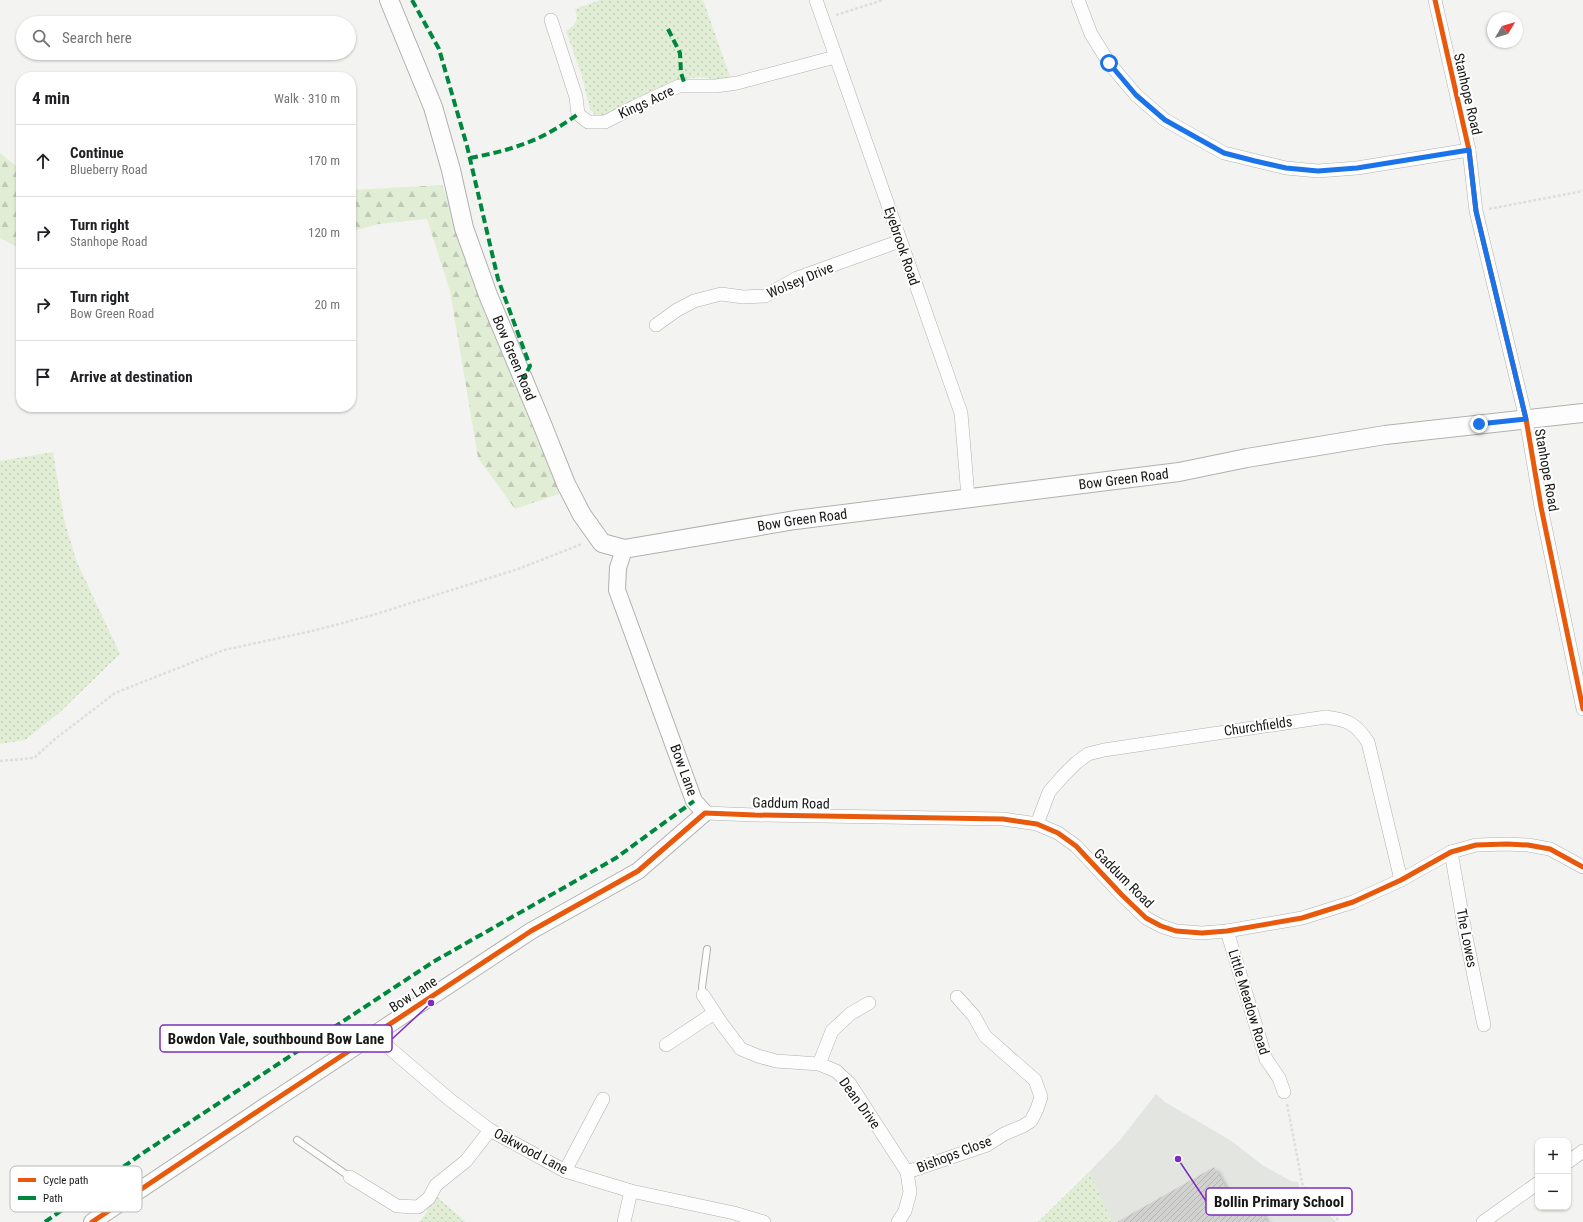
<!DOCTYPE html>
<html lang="en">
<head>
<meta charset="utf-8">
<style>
	body { margin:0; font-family:"Roboto Condensed",sans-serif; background:#f2f2f2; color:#202124 }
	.controls { position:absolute; right:12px; bottom:12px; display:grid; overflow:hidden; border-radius:8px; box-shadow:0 1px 3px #0004 }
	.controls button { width:36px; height:36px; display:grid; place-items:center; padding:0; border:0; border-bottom:1px solid #e0e0e0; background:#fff; color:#202124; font:20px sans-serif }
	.compass { position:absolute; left:1487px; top:12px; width:36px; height:36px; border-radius:50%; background:#fff; box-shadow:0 1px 3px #0004; rotate:52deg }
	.stop { position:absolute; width:12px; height:12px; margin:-9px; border:3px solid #1a73e8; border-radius:50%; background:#fff }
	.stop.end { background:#1a73e8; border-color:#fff; box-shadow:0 1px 4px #0008 }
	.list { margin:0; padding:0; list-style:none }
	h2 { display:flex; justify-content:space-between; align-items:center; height:52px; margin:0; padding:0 16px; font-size:17px }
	h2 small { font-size:13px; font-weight:400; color:#757577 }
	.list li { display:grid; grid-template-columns:26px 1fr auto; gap:12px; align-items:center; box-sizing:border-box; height:72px; padding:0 16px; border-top:1px solid #e0e0e0 }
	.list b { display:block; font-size:15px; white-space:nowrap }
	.list p { margin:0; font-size:13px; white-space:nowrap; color:#757577 }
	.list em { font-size:13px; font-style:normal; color:#757577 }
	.icon { flex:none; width:22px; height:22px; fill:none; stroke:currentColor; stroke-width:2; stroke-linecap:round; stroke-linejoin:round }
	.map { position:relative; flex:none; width:1583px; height:1222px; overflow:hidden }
	.search { position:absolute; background:#fff; box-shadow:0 1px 3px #0004; left:16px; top:16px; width:340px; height:44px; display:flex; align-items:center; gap:10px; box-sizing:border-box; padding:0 14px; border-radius:22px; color:#757577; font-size:15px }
	.panel { position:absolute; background:#fff; box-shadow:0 1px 3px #0004; left:16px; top:72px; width:340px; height:340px; border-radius:16px }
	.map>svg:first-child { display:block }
	.built { fill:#e3e6e0 }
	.grass { fill:url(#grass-dots) }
	.forest { fill:url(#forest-firs) }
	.building { fill:url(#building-hatch); filter:url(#shadow) }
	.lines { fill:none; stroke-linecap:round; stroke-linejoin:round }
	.service-casing { stroke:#b0b1af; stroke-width:8 }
	.minor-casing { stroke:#b0b1af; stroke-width:14 }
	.tertiary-casing { stroke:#b0b1af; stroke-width:18 }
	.secondary-casing { stroke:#b0b1af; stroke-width:20 }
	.path { stroke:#dedede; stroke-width:2.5; stroke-dasharray:3 2; stroke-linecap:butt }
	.service { stroke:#fdfdfd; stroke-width:6 }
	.minor { stroke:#fdfdfd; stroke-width:13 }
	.tertiary { stroke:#fdfdfd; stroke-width:16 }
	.secondary { stroke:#fdfdfd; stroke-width:18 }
	.quiet { stroke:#00873e; stroke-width:4; stroke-dasharray:8 4; stroke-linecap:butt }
	.cycleway-casing { stroke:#fff; stroke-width:8 }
	.cycleway { stroke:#e8590c; stroke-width:5 }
	.route { stroke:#1a73e8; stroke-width:5 }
	.labels { text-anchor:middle; stroke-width:4; stroke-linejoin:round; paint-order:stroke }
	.street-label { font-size:14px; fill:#171716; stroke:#fff }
	.key { fill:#fff; stroke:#b9b9b9; stroke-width:1 }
	.key-label { font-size:11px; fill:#171716 }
	.leader { fill:none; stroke:#7b2cbf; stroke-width:1.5 }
	.callout-dot { fill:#7b2cbf; stroke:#fff; stroke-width:1.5 }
	.callout { fill:#fff; stroke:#7b2cbf; stroke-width:1.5 }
	.callout-label { font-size:15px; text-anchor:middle; font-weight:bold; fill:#171716 }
</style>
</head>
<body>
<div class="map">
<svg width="1583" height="1222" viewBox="0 0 1583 1222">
	<defs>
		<pattern id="grass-dots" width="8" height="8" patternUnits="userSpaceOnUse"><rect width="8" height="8" fill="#e2edd5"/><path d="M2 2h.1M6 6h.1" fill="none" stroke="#c1cab6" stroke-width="1.8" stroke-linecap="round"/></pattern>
		<pattern id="forest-firs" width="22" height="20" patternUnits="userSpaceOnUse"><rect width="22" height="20" fill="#e2edd5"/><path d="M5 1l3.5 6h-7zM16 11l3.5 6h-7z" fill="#c1cab6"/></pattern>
		<pattern id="building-hatch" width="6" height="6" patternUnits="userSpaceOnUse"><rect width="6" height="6" fill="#d1d2d0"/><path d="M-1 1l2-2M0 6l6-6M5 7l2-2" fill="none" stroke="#b3b4b2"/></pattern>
		<filter id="shadow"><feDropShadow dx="3.5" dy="3.5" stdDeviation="2" flood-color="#0004"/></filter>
	</defs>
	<rect width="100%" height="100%" fill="#f3f4f2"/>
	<polygon class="built" points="1156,1094 1165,1102 1230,1140 1264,1166 1291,1181 1298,1182 1300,1189 1337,1222 1038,1222 1053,1209 1120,1140"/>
	<g class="grass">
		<path d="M600 0H703L731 79 720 80 700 77 685 79 609 115H595L590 109 581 73 566 31C576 24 579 21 575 9Z"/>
		<polygon points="53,452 64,519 76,560 120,654 60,712 25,740 0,744 0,461"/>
		<polygon points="1089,1172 1112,1222 1038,1222"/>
		<polygon points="437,1197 466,1222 419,1222 427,1212 427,1206"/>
	</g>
	<g class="forest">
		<polygon points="0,153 21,170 21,249 0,238"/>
		<polygon points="442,185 562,493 515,509 478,458 450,291 427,219 378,224 351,232 351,190"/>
	</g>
	<polygon class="building" points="1214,1167 1241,1215 1258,1206 1267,1222 1117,1222"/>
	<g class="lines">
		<g class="service-casing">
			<g id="service">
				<polyline points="703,995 702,987 707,949"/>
				<polyline points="297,1140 350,1177"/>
			</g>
		</g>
		<g class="minor-casing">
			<g id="minor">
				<polyline points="816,0 961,413 968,497"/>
				<polyline points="1078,0 1091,34 1109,63 1136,95 1165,120 1224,153 1286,168 1318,171 1357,168 1469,150"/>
				<polyline points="1435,0 1469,150 1476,211 1526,419 1541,507 1583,709"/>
				<polyline points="551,20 576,97 578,114 588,122 605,122 634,107 679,86 716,86 737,83 835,57"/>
				<polyline points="656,325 677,310 694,301 721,294 743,297 765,296 797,278 900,241"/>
				<polyline points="705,813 755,815 1003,819 1037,824 1058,833 1076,846 1091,862 1122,895 1146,918 1161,926 1176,931 1202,933 1227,931 1302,918 1353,902 1401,880 1451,852 1476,845 1507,844 1528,845 1550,849 1583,867"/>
				<path d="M1037 824 1049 792 1062 777 1076 763 1088 754 1104 750 1326 717C1348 720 1355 723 1368 742L1401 880"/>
				<polyline points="1451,852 1466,937 1484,1025"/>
				<polyline points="1227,931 1266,1059 1279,1078 1284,1092"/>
				<polyline points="703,995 722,1024 741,1049 758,1056 776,1061 819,1064 836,1071 850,1084 907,1172 910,1192 905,1211 898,1222"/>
				<polyline points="374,1035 449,1099 490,1130 565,1171 631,1191 734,1213 764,1222"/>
				<polyline points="666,1045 714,1013"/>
				<polyline points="819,1064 832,1031 850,1014 869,1003"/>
				<polyline points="1568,1162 1583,1151"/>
				<polyline points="565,1171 603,1099"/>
				<polyline points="907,1172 987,1145 1004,1134 1023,1126 1031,1121 1037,1109 1041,1097 1035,1080 985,1036 974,1016 957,997"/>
				<polyline points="350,1177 397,1206 418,1207 429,1198 436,1185 466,1161 490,1130"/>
				<polyline points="624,1222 631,1191"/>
				<polyline points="1483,1222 1538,1183"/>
			</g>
		</g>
		<g class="tertiary-casing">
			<polyline id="tertiary" points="92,1222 267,1105 531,931 638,871 705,813 694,801 617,590 618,568 624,549"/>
		</g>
		<g class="secondary-casing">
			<g id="secondary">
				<path id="s1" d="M389 0 433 107 451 170 464 228 488 295 540 419 566 484 582 515 602 543 624 549 795 520 1179 472 1247 458 1385 435 1583 413"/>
			</g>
		</g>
		<g class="path">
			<polyline points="836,15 883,0"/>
			<polyline points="1489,209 1583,191"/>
			<polyline points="0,761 34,758 55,739 115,693 224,650 312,631 373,615 518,569 582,544"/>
			<polyline points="1287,1104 1303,1187 1321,1201 1340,1222"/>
		</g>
		<use href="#service" class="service"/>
		<use href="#minor" class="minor"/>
		<use href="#tertiary" class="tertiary"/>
		<use href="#secondary" class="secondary"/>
		<g class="quiet">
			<polyline points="412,0 439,49 467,146 498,279 530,366 523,379"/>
			<polyline points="668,29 680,53 681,73 685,85"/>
			<path d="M470 158C485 155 500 152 515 147 538 140 559 128 578 114"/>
			<polyline points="45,1222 143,1153 433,962 616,858 694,801"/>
		</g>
		<g class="cycleway-casing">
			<g id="cycleway">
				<polyline points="1435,0 1469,150 1476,211 1526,419 1541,507 1583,709"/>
				<polyline points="92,1222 267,1105 531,931 638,871 705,813 755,815 1003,819 1037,824 1058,833 1076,846 1091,862 1122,895 1146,918 1161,926 1176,931 1202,933 1227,931 1302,918 1353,902 1401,880 1451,852 1476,845 1507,844 1528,845 1550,849 1583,867"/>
			</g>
		</g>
		<use href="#cycleway" class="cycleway"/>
	</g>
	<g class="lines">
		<polyline class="route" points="1109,63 1136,95 1165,120 1224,153 1255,161 1286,168 1318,171 1357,168 1469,150 1476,211 1526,419 1479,424"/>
	</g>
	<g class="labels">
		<g class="street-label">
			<text transform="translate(1468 94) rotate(77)" y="5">Stanhope Road</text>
			<text transform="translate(646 102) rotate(-25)" y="5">Kings Acre</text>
			<text transform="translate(902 246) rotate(71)" y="5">Eyebrook Road</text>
			<text transform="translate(800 280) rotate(-23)" y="5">Wolsey Drive</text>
			<text dy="5" stroke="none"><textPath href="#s1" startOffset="380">Bow Green Road</textPath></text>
			<text transform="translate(1547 470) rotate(80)" y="5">Stanhope Road</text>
			<text dy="5" stroke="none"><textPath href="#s1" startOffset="1113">Bow Green Road</textPath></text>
			<text dy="5" stroke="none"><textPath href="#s1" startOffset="789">Bow Green Road</textPath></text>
			<text transform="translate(1258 726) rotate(-8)" y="5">Churchfields</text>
			<text transform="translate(684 770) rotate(70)" y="5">Bow Lane</text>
			<text transform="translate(791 803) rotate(1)" y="5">Gaddum Road</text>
			<text transform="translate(1124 878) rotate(45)" y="5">Gaddum Road</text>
			<text transform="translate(1467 938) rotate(79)" y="5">The Lowes</text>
			<text transform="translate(413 994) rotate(-33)" y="5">Bow Lane</text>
			<text transform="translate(1249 1002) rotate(73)" y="5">Little Meadow Road</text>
			<text transform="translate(860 1103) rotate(54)" y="5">Dean Drive</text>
			<text transform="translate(531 1151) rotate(28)" y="5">Oakwood Lane</text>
			<text transform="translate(954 1154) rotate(-21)" y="5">Bishops Close</text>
		</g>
	</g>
	<rect x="10" y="1166" width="132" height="46" rx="6" class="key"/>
	<rect x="18" y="1178" width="18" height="4" fill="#e8590c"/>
	<rect x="18" y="1196" width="18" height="4" fill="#00873e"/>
	<g class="key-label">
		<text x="43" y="1184">Cycle path</text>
		<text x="43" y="1202">Path</text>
	</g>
	<path class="leader" d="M431 1003L392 1039M1178 1159L1206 1201"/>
	<g class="callout-dot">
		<circle cx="431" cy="1003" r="4"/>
		<circle cx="1178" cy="1159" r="4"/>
	</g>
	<g class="callout">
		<rect x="160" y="1025" width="232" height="27" rx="4"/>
		<rect x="1206" y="1188" width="146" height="27" rx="4"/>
	</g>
	<g class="callout-label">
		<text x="276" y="1044">Bowdon Vale, southbound Bow Lane</text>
		<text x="1279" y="1207">Bollin Primary School</text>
	</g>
</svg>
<div class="controls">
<button>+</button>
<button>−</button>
</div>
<svg class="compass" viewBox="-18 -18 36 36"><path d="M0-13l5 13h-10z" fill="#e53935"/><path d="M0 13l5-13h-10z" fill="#757577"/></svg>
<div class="stop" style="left:1109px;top:63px"></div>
<div class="stop end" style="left:1479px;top:424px"></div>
<div class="search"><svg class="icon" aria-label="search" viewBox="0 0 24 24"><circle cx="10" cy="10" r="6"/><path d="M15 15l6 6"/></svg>Search here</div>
<section class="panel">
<h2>4 min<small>Walk · 310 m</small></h2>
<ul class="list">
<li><svg class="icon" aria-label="ahead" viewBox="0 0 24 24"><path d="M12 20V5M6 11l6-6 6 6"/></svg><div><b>Continue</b><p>Blueberry Road</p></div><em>170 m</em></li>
<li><svg class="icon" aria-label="right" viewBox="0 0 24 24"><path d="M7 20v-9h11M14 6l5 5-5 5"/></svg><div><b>Turn right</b><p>Stanhope Road</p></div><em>120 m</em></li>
<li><svg class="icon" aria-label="right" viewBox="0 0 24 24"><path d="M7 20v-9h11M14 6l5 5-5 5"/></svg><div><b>Turn right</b><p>Bow Green Road</p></div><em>20 m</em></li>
<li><svg class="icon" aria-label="arrive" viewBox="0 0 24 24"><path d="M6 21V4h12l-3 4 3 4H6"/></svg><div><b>Arrive at destination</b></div></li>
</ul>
</section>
</div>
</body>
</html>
